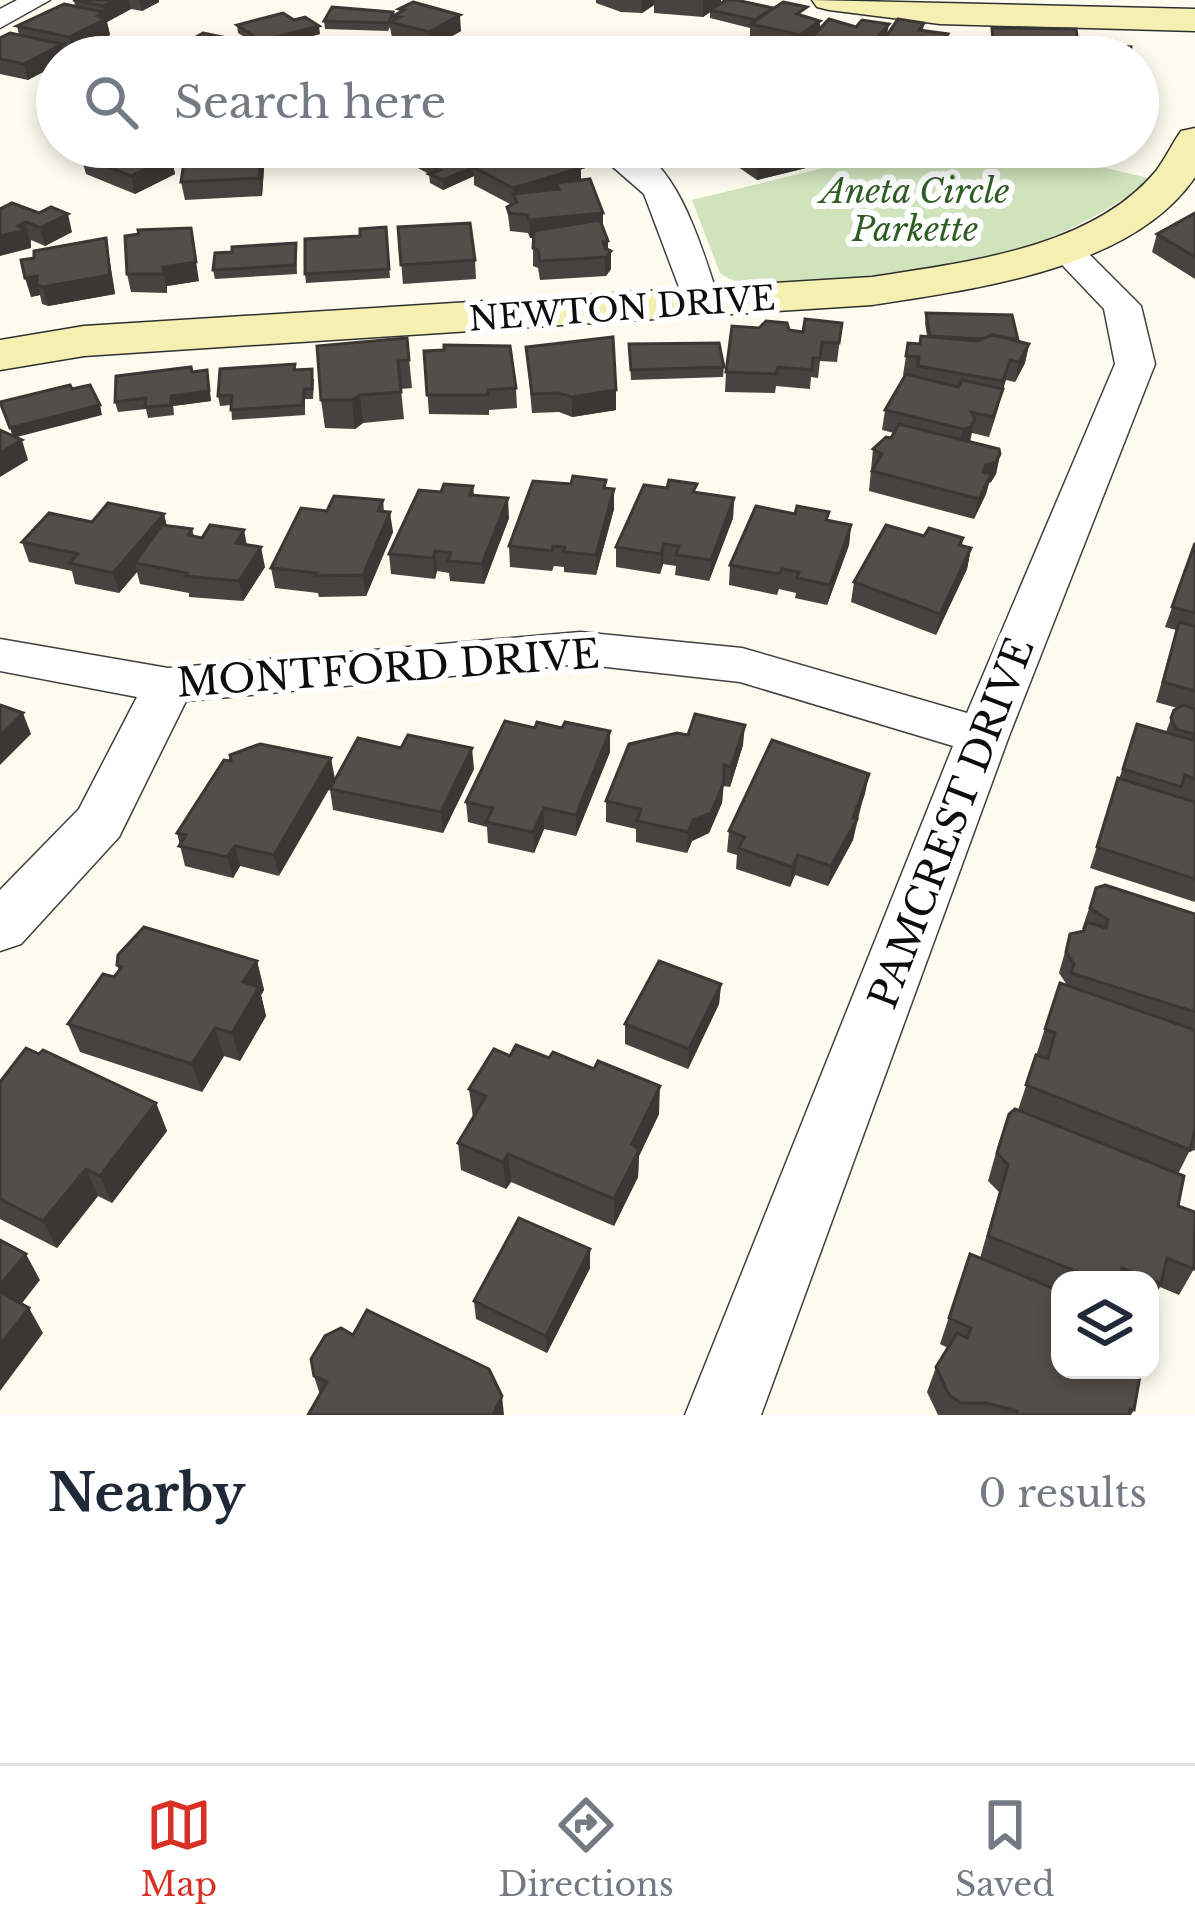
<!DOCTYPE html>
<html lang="en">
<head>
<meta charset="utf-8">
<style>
	body { margin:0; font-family:"Libre Baskerville",serif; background:#f2f2f3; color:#1f2937 }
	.controls { position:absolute; right:36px; bottom:36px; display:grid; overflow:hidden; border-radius:24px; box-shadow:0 6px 18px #0003 }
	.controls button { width:108px; height:108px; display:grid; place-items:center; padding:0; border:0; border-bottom:3px solid #e0e1e3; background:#fff; color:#1f2937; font:60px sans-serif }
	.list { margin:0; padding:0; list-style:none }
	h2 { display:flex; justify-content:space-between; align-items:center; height:156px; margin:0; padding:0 48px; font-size:51px }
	h2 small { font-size:39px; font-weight:400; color:#747a83 }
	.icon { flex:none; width:66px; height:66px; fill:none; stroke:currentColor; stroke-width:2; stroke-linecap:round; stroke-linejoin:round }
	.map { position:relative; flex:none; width:1195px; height:1415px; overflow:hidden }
	.search { position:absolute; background:#fff; box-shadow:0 6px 18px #0003; left:36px; right:36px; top:36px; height:132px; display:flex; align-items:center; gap:30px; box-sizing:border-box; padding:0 42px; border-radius:66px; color:#747a83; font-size:45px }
	.sheet { height:348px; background:#fff }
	nav { display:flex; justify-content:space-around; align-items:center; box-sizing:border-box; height:168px; border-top:3px solid #e0e1e3; background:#fff; font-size:33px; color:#747a83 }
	nav a { display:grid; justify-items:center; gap:6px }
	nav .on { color:#d93025 }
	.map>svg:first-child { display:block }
	.green { fill:#cfe3bc }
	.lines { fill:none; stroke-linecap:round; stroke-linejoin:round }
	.street-casing { stroke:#404040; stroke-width:3 }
	.secondary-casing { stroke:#2f2f2f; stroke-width:3 }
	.street { fill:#fff; fill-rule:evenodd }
	.secondary { fill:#f5f0b1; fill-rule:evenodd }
	.wall { fill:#484340 }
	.shaded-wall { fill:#3b3734 }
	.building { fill:#544e4a; stroke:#3b3734; stroke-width:3 }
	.labels { text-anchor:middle; stroke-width:12; stroke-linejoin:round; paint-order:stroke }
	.far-park-label { font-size:33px; font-style:italic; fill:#2f5c25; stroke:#fff }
	.far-street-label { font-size:33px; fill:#0d0d0d; stroke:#fff }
	.street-label { font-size:39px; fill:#0d0d0d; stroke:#fff }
</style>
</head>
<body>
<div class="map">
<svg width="1195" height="1415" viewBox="0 0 1195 1415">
	<rect width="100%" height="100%" fill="#fdfbee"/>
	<path class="green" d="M909 147H1019L1152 179C1116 205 1080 227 1038 242 987 260 758 308 720 273L692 200Z"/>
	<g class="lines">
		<g class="street-casing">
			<g id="street">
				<polygon points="17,0 50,0 0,28 0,9"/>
				<path d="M590 147C602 147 618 144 629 147 679 158 706 262 720 303L714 311H688L644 194Z"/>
				<polygon points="1065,238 1077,242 1141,306 1155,364 1009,736 761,1415 685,1415 953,746 740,682 580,664 186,701 119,837 21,944 0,951 0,890 79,809 137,697 0,671 0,639 168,668 580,632 742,648 967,713 1115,364 1104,309 1047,249 1053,242"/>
			</g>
		</g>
		<g class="secondary-casing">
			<g id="secondary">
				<polygon points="812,0 1195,9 1195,31 940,24 829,10 817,7"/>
				<path d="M1195 128V177C1132 270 974 289 872 305L84 356 0 370V340L84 326 872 277C966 262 1091 249 1156 171 1165 159 1172 144 1181 131Z"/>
			</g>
		</g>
		<use href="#street" class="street"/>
		<use href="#secondary" class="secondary"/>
	</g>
	<g class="wall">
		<polygon points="74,0 159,0 159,2 142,11 131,9 107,22 110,35 73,53 64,51 65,57 57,57 28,80 0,74 0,38 19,35 17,26 75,6"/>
		<polygon points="596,0 721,0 721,3 806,16 820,21 820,29 887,35 924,23 923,30 948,34 946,50 941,57 879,57 880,47 872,57 834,57 811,53 812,42 799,51 750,40 750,28 710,18 710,12 703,17 654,13 654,5 642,13 621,12 596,3"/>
		<polygon points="399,9 461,31 449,38 494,53 571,57 425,57 424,50 428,48 392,38 390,27 388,31 325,29 324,21 393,15 400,12"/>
		<polygon points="237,25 320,34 263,49 238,33"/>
		<polygon points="992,28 1076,29 1070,53 991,48"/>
		<polygon points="100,147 172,147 175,164 173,165 175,174 135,194 86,174 81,156"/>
		<polygon points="332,147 361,147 351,153"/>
		<polygon points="362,147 434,147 434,150 490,156 481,160 581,180 603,227 608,241 608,249 611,251 611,269 606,276 540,280 538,268 533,266 533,238 530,238 528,233 510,231 507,207 512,205 474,185 474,176 443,190 430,183 429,174 416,167 415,161 408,166 363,153"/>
		<polygon points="708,147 820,147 818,165 757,180 725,158 726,148 716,151"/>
		<polygon points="1029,147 1110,147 1094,163"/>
		<polygon points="261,151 264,168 262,196 185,200 181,182"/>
		<polygon points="0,209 72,232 45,246 31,240 31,248"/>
		<polygon points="1195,213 1195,279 1152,252 1157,234"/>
		<polygon points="386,227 390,278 306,283 305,274 360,236"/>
		<polygon points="398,227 475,260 476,279 403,284"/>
		<polygon points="139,234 199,281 167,286 167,293 131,292 127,274"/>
		<polygon points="106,238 115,294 48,306 42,304 40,295 31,297 34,258"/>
		<polygon points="296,243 297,274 215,279 213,270 232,252"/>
		<polygon points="926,313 1029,344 1025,363 1015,382 1006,380 989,437 972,433 970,442 1000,454 996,474 991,482 989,483 986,494 974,519 869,491 873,449 891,438 894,433 882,430 885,410 905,375 903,375 908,343 919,344 927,336 925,323"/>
		<polygon points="842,323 837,362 820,361 818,378 811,377 810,389 776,386 775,393 725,392 726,372 789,330 803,332"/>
		<polygon points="407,338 412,388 401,389 404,419 363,423 355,429 325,428 321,400"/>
		<polygon points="629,344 724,367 723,377 631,380"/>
		<polygon points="526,347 616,410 572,417 559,412 532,413"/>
		<polygon points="424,351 516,388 517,408 489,410 489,415 429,414"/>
		<polygon points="295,364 295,370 314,379 313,399 305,399 305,415 232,420 231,405 220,406 218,396"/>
		<polygon points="207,370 211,401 173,406 174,415 148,418 146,409 118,412 115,402 192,372"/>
		<polygon points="606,480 606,488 614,509 596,575 564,572 564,567 554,566 552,571 510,567 509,546 571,484"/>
		<polygon points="473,486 474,495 509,518 484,584 450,581 449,573 437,571 435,579 391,574 389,554 441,492"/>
		<polygon points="696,492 734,498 733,518 709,581 675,575 676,566 663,564 660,574 616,567 616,547"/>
		<polygon points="383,500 384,511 393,532 366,596 319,597 318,593 275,588 271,568 327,511"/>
		<polygon points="828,520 851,525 849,545 827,605 795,598 796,593 779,589 777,595 729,585 730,565"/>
		<polygon points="92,522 167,526 192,529 194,536 247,545 265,567 243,601 189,597 189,593 140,584 137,572 119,593 75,584 72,571 29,562 22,542"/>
		<polygon points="924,536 963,538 962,546 971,548 967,569 936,635 851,602 854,582"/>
		<polygon points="1195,543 1195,902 1090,868 1137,724 1166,732 1174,710 1177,708 1156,702 1176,630 1165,627"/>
		<polygon points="535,728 610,731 610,752 576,836 544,829 534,853 488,843 487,827 468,822 466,802"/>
		<polygon points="260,744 279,876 240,866 233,878 185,866 177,833 231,761"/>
		<polygon points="743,745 730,787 723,786 722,803 709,833 692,841 687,853 636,842 636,829 606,822 606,801"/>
		<polygon points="474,769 443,833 333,810 330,789"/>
		<polygon points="869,774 853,840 828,886 795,875 790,887 736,869 737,855 727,852 729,831"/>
		<polygon points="1096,888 1195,914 1195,1150 1189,1152 1178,1174 1178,1206 1194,1269 1179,1295 1160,1287 1150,1304 1150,1280 1060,1280 1060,1370 1134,1410 1131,1415 938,1415 927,1392 936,1367 948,1348 940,1344 970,1254 980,1258 999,1192 988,1181 999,1142 1009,1114 1018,1110 1060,983 1067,985 1059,973 1070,934 1084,931 1082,929"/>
		<polygon points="257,961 264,990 261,995 266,1016 240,1061 224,1056 202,1092 80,1052 68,1024 114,977 119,971 117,965"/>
		<polygon points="721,984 719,1004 688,1069 625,1044 625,1024"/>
		<polygon points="0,1082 156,1103 167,1131 112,1203 98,1196 57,1248 0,1219"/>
		<polygon points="469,1089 659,1114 639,1156 638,1177 614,1226 511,1182 506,1189 461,1170 458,1143 473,1118"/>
		<polygon points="590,1249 590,1268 547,1353 476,1319 474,1301"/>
		<polygon points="314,1376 504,1415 320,1395"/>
	</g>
	<g class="shaded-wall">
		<polygon points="115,0 129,0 131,9 107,22 110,35 73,53 69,37 104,12 106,19 103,6"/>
		<polygon points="140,0 159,0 159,2 142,11"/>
		<polygon points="642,0 654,0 654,5 642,13"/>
		<polygon points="705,0 721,0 721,5 703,17 703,1"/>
		<polygon points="460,15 461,31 430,48 429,32"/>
		<polygon points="820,21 819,37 812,37 812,42 799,51 800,35"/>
		<polygon points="889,24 886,40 881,44 872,57 868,57 870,46"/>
		<polygon points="319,26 320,34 263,49 261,41"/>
		<polygon points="948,34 946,50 941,57 936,57 936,52"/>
		<polygon points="246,42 248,57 220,57"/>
		<polygon points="62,44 65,57 57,57 57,65 28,80 24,64"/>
		<polygon points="172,147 175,164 173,165 175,174 135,194 131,176 159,152"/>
		<polygon points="408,147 434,147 434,150 415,158 415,161 408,166 406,148"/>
		<polygon points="489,147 490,156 471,164 470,155"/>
		<polygon points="820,147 818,165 757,180 758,162"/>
		<polygon points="1098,147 1110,147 1094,163"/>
		<polygon points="261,151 264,168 262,196 259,178"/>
		<polygon points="473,167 474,176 443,190 443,180"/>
		<polygon points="581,168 581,186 556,183 557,193 514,195 513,188"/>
		<polygon points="603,213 603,231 530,238 529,220"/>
		<polygon points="68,214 72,232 45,246 40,228"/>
		<polygon points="26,222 31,248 0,256 0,236"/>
		<polygon points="191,228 199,281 167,286 167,293 163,267"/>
		<polygon points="106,238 115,294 48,306 43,287"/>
		<polygon points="608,241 608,255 611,251 611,269 606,276 603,242"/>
		<polygon points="37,276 40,295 31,297 25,278"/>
		<polygon points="1029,344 1025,363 1015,382 1019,362"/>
		<polygon points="1010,360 998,409 989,437 1003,381"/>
		<polygon points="207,370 211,401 173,406 174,415 171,396"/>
		<polygon points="616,390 616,410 572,417 572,397"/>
		<polygon points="360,395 363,423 355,429 352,400"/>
		<polygon points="100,405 102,415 13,438 10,428"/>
		<polygon points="975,419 967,447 959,449 963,429"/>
		<polygon points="22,440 28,460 0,477 0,453"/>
		<polygon points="1000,454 996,474 991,482 989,483 986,494 974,519 983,472 986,465"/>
		<polygon points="614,489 614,509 596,575 596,555"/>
		<polygon points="508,498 509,518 484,584 482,564"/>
		<polygon points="734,498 733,518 709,581 711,560"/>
		<polygon points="390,512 393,532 366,596 363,575"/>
		<polygon points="164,514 169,534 135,563 137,572 119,593 113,573"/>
		<polygon points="851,525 849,545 827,605 830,585"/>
		<polygon points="244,530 248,551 236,543"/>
		<polygon points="664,544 663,564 660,574 661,554"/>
		<polygon points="261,547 265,567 243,601 239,581"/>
		<polygon points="971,548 967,569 936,635 940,614"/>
		<polygon points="435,551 437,571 435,579 433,558"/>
		<polygon points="23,713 31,734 0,765 0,736"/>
		<polygon points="745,725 743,745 730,787 731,767"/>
		<polygon points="610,731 610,752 576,836 576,815"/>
		<polygon points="472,748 474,769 443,833 441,812"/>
		<polygon points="331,758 335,779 279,876 274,855"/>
		<polygon points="869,774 865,794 856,820 853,840 828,886 831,866 853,818"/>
		<polygon points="724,782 722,803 709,833 692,841 687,853 688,832 693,820"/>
		<polygon points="544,808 544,829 534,853 533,832"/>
		<polygon points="235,846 240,866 233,878 227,857"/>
		<polygon points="798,855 795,875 790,887 792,867"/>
		<polygon points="257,961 264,990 261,995 266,1016 240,1061 232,1033 243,982"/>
		<polygon points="721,984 719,1004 688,1069 689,1049"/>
		<polygon points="215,1028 224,1056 202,1092 192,1064"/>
		<polygon points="660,1086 659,1114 639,1156 638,1177 614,1226 614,1199 632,1144"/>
		<polygon points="156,1103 167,1131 112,1203 100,1176"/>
		<polygon points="508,1154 511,1182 506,1189 503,1162"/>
		<polygon points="86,1169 98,1196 57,1248 43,1221"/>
		<polygon points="590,1249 590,1268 547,1353 546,1336"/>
		<polygon points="26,1254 40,1280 12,1316 0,1296 0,1285"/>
		<polygon points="29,1308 43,1333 0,1391 0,1345"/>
		<polygon points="502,1396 504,1415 493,1415"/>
	</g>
	<g class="building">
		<polygon points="73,0 115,0 103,6"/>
		<polygon points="726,0 736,0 773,8 755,20 710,10"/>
		<polygon points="413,2 460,15 429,32 390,22 400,17 393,16 404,10 399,9"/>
		<polygon points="783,2 807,7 797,14 820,21 800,35 751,24"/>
		<polygon points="64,4 104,12 97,16 106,19 69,37 17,26"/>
		<polygon points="332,7 393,12 388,23 324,21"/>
		<polygon points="283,13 294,20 305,17 319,26 261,41 237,25"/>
		<polygon points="829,19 856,27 862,20 889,24 870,46 812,37"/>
		<polygon points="898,19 924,23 919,30 948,34 936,52 881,44"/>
		<polygon points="992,28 1076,29 1078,43 1073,43 1072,45 993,40"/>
		<polygon points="10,33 62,44 24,64 0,59 0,38"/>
		<polygon points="203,33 246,42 220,57 183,57 193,48 182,45"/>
		<polygon points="446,37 494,53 486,57 454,57 424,50"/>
		<polygon points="519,38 571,51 561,57 486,57"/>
		<polygon points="1073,43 1131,47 1130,57 1070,57"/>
		<polygon points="102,147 171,147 159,152 171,157 131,176 81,156"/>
		<polygon points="442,147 489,147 470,155 486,162 443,180 429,174 440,170 415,158"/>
		<polygon points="529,147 533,147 581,168 513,188 473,167"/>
		<polygon points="736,147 820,147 758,162"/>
		<polygon points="261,151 259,178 181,182 185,155"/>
		<polygon points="590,179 603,213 529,220 527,215 509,213 507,207 517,202 513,194 559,189 556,183"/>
		<polygon points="12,203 39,213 51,207 68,214 40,228 26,222 18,226 26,230 0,236 0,209"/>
		<polygon points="1195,213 1195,257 1157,234"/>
		<polygon points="600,220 608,241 603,242 605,248 611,251 606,257 540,261 538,250 533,248 534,231"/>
		<polygon points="470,223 475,260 401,265 398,227"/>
		<polygon points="386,227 389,269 305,274 305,239 360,236 360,229"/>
		<polygon points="191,228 196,262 163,267 164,274 127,274 125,236 139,234 138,230"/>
		<polygon points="106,238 110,275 43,287 37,285 37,276 25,278 21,260 34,258 34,251"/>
		<polygon points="296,243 295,265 213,270 215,253 232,252 232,247"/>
		<polygon points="926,313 1012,315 1018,340 992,335 983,339 930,336"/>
		<polygon points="805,319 842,323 839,343 822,342 820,358 813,358 812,370 778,367 776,374 726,372 732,326 759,328 766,321 787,323 789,330 803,332"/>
		<polygon points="992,335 1029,344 1019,362 1010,360 1003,381 918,366 919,357 906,356 908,343 920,344 921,336 977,341"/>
		<polygon points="613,337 616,390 572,397 559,393 532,394 526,347"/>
		<polygon points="407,338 409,360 398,361 401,392 360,395 352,400 321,400 317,346"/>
		<polygon points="719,343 724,367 631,370 629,344"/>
		<polygon points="444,345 510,346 516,388 488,390 488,395 427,395 424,351 444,350"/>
		<polygon points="295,364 294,370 312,369 312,389 304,389 303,405 231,410 232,395 218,396 220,369"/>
		<polygon points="191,367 192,372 207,370 209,391 171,396 171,405 145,407 146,398 115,402 116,376"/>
		<polygon points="906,374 958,387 962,380 1003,389 993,417 971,412 975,419 971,427 963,429 885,410"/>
		<polygon points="70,385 72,389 90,385 100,405 10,428 0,402"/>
		<polygon points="899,424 999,449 1000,454 996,462 986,465 983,472 991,474 979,499 872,471 882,454 873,449 886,437 891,438"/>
		<polygon points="0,430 22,440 0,453"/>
		<polygon points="573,476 606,480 604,488 614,489 596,555 563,552 565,547 553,546 552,551 509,546 533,481 571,484"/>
		<polygon points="669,480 697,484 693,492 734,498 711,560 676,555 679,546 664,544 661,554 616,547 644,485 667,488"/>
		<polygon points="444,484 473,486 470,495 508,498 482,564 448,561 451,553 435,551 433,558 389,554 419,490 441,492"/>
		<polygon points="334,496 383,500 378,511 390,512 363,575 315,576 317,573 271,568 301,508 327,511"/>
		<polygon points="108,503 164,514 113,573 69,563 78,554 22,542 49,513 92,522"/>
		<polygon points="756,506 795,514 797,506 829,512 826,520 851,525 830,585 797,578 799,572 782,569 779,574 730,565"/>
		<polygon points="162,525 192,529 188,535 202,538 210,525 244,530 236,543 261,547 239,581 185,576 187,573 135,563"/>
		<polygon points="886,525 924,536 929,528 963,538 959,545 971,548 940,614 854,582"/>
		<polygon points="1195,543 1195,613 1172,607"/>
		<polygon points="1179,622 1195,626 1195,691 1163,682"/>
		<polygon points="0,705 23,713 0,736"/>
		<polygon points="1184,705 1195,709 1195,779 1185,775 1181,787 1123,769 1137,724 1193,740 1194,734 1176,729 1171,718 1174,710"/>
		<polygon points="695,714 745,725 731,767 724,765 724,782 711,813 693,820 688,832 637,821 641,809 606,801 629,744 677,733 688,735"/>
		<polygon points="505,721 535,728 537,722 562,728 565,722 610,731 576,815 544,808 533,832 486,822 493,808 466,802"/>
		<polygon points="408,735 472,748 441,812 330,789 358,738 401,748"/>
		<polygon points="772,740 869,774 853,818 857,819 831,866 798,855 792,867 738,848 745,837 729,831"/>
		<polygon points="260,744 331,758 274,855 235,846 227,857 179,846 186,835 177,833 224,760 231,761 230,755"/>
		<polygon points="1118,778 1195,802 1195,879 1097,847"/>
		<polygon points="1105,885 1195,914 1195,1012 1071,973 1074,964 1066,952 1070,934 1084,931 1087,922 1106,928 1108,920 1090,908 1096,888"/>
		<polygon points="144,927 257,961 243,982 259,987 232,1033 215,1028 192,1064 68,1024 103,974 114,977 122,967 117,965 118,955"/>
		<polygon points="659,961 721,984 689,1049 625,1024"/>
		<polygon points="1060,983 1195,1030 1195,1129 1190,1150 1026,1085 1036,1055 1048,1059 1055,1033 1045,1029"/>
		<polygon points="516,1045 549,1058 553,1052 594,1069 598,1061 660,1086 632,1144 639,1150 614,1199 508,1154 503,1162 458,1143 486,1096 469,1089 494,1049 510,1056"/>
		<polygon points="26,1048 39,1054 43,1050 156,1103 100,1176 86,1169 43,1221 0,1199 0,1082"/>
		<polygon points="1015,1109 1184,1176 1178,1206 1195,1212 1194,1269 1167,1258 1161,1284 1122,1268 1118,1280 1098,1280 988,1236 1008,1165 997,1153 1009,1114"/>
		<polygon points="519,1218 590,1249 546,1336 474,1301"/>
		<polygon points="0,1240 26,1254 0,1285"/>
		<polygon points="970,1254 1060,1291 1060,1370 1141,1370 1134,1410 1130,1409 1129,1415 1017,1415 1017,1411 986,1403 961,1403 949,1395 936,1367 957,1333 967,1338 971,1328 949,1318"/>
		<polygon points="0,1292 29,1308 0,1345"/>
		<polygon points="367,1310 489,1369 502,1396 493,1415 308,1415 327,1382 314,1376 311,1359 325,1336 341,1328 353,1335"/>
	</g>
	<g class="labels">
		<g class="far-park-label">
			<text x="915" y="203">Aneta Circle<tspan x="915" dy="38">Parkette</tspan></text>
		</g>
		<g class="far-street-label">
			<text transform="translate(622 308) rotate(-4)" y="12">NEWTON DRIVE</text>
		</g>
		<g class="street-label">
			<text transform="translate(388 668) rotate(-4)" y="14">MONTFORD DRIVE</text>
			<text transform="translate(951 823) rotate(-69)" y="14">PAMCREST DRIVE</text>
		</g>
	</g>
</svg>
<div class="controls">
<button><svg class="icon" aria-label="layers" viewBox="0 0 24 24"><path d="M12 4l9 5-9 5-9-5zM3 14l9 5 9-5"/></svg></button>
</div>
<div class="search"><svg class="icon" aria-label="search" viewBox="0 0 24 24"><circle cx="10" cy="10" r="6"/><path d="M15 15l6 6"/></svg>Search here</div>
</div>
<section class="sheet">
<h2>Nearby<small>0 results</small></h2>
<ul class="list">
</ul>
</section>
<nav>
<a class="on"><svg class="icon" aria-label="map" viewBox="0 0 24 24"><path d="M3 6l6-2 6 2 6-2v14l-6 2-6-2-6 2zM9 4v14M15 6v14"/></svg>Map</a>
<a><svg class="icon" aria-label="directions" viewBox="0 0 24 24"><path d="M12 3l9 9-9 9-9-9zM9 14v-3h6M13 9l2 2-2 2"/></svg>Directions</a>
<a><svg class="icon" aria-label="saved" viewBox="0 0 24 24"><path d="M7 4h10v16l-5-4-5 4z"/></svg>Saved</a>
</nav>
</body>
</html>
